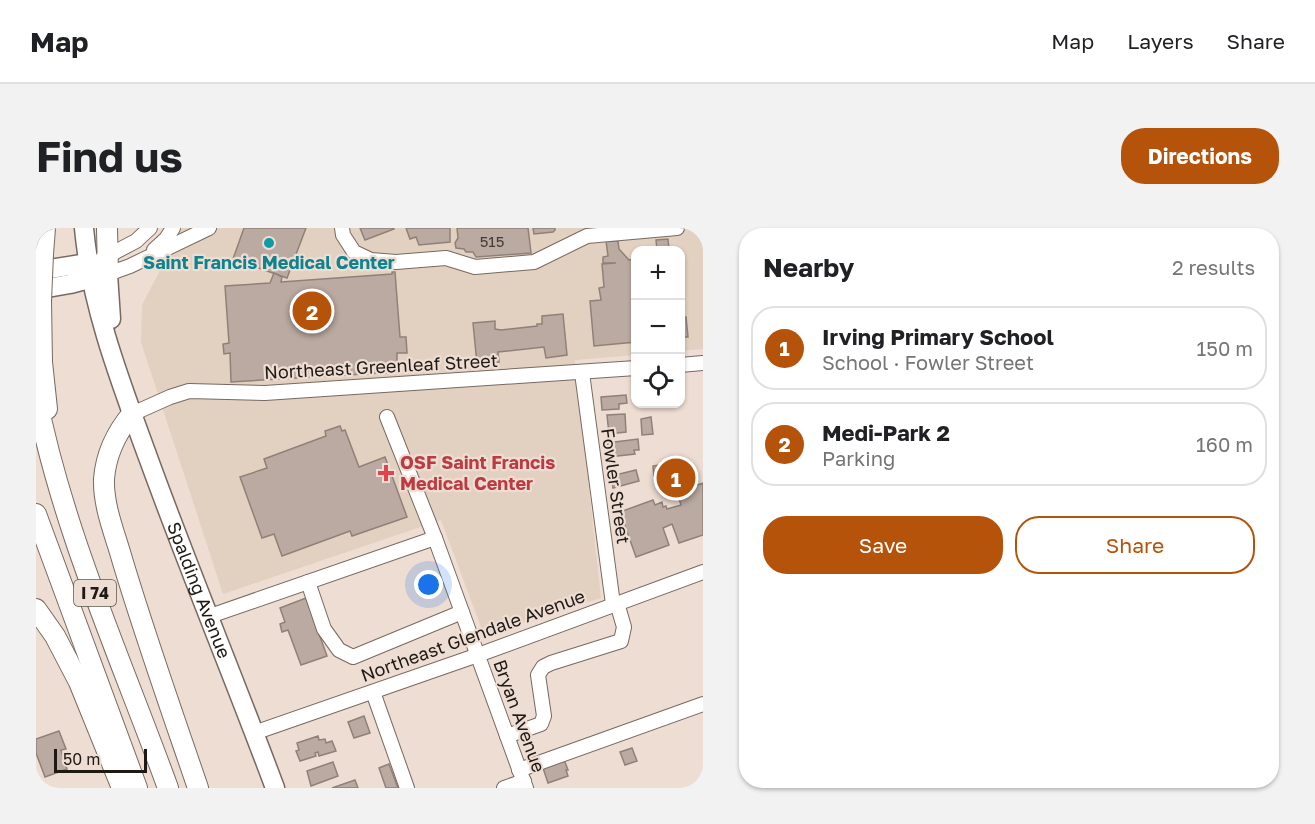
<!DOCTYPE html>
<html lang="en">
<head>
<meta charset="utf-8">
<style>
	body { margin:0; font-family:"Golos Text",sans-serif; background:#f2f2f2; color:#202124 }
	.controls { position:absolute; right:18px; top:18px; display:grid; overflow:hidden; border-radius:12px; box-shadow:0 2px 4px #0004 }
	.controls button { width:54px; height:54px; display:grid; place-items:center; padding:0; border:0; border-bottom:2px solid #e0e0e0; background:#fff; color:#202124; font:30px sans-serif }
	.scale { position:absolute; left:18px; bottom:15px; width:93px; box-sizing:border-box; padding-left:6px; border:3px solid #1e1915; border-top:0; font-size:16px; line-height:21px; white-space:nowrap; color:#1e1915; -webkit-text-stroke:4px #eeddd3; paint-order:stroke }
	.you { position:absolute; left:393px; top:357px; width:21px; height:21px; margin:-15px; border:4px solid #fff; border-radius:50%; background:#1a73e8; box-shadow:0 0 0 9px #1a73e833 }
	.badge { display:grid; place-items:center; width:39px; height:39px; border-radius:50%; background:#b45309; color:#fff; font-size:20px; font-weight:700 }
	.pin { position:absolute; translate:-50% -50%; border:3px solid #fff; box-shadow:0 2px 6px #0006 }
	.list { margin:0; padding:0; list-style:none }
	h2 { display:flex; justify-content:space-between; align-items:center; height:78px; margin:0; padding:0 24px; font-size:26px }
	h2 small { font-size:20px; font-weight:400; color:#757577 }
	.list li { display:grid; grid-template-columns:39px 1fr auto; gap:18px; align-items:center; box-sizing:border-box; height:84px; margin:0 12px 12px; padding:0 12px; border:2px solid #e0e0e0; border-radius:24px }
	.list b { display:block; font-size:22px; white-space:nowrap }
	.list p { margin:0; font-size:20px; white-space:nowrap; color:#757577 }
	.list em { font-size:20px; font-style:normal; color:#757577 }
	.actions { display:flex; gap:12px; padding:18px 24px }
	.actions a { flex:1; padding:14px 0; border:2px solid #b45309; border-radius:24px; text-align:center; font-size:21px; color:#b45309 }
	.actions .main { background:#b45309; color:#fff }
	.icon { flex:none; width:33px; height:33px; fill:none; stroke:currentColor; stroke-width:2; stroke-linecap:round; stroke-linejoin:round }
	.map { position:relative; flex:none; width:667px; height:560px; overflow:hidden; border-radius:24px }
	header { display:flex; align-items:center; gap:36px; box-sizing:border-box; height:84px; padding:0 30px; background:#fff; border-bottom:2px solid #e0e0e0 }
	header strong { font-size:28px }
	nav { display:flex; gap:33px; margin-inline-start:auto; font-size:21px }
	.intro { display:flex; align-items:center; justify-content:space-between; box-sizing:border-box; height:144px; padding:0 36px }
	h1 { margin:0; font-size:42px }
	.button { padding:15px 27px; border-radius:24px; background:#b45309; color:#fff; font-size:21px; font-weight:700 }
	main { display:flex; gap:36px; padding:0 36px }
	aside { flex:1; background:#fff; border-radius:24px; box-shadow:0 2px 4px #0004 }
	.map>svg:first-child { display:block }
	.medical { fill:#e2d0c0 }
	.building { fill:#baaaa1; stroke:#908178; stroke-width:1.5 }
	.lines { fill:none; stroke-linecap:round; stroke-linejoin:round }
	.minor-casing { stroke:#786960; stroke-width:16 }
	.major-casing { stroke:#786960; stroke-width:21 }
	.highway-casing { stroke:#786960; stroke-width:22 }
	.minor { stroke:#fff; stroke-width:14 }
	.major { stroke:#fff; stroke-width:18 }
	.highway { stroke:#fff; stroke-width:20 }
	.highway-bridge-casing { stroke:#786960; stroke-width:22; stroke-linecap:butt }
	.highway-bridge { stroke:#fff; stroke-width:20 }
	.culture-dot { fill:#0f9aa8; stroke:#eeddd3; stroke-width:2 }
	.health-dot { fill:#e0444e; stroke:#eeddd3; stroke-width:2 }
	.labels { text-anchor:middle; stroke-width:4.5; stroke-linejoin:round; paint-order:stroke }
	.number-label { font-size:15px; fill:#453d38 }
	.shield { fill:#eeddd3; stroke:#5c544e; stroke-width:1.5 }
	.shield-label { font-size:16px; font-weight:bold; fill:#1e1915 }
	.culture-label { font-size:18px; font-weight:bold; fill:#0d838f; stroke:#eeddd3 }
	.street-label { font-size:18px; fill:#1e1915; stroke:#eeddd3 }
	.health-label { font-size:18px; font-weight:bold; fill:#be3a42; stroke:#eeddd3; text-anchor:start }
</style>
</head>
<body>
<header>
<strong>Map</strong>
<nav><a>Map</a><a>Layers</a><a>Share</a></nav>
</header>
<div class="intro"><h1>Find us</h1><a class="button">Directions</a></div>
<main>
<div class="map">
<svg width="667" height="560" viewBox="0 0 667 560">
	<rect width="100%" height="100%" fill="#eeddd3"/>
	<polygon class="medical" points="146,0 667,0 667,121 645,123 644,22 600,22 599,127 539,132 565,370 448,407 405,292 187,366 105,114 106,77"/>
	<g class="building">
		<polygon points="208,0 270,0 251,50 197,31"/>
		<polygon points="324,0 358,0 358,1 329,12"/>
		<polygon points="370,0 414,0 414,14 383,17 380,9 374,11"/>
		<polygon points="421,0 492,0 495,25 440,29 437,24 430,24 428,21 420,20 419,15 422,10"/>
		<polygon points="497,0 519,0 519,2 517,4 498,6"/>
		<polygon points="632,11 633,22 621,22 620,12"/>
		<polygon points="570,13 582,13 583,21 593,32 599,31 600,26 600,114 558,118 554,73 565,72 563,60 568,59 566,36 580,35 567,35 567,29 572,28"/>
		<polygon points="356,44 359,44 364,109 370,109 371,125 361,125 361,144 195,154 194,125 188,126 187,116 193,115 189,58 234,55 238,45 246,49 245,54 356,46"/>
		<polygon points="527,86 531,127 510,130 508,119 462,124 463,134 441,136 437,95 459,93 459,101 465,102 501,98 501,96 506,96 506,88"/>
		<polygon points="650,89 652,109 644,109 644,90"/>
		<polygon points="590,167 591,175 583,176 583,181 566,182 565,169"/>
		<polygon points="589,186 590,204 573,206 571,187"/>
		<polygon points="615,189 617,206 606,207 605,191"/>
		<polygon points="304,198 306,203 309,202 323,239 349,229 371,289 316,308 314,303 246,328 238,306 226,310 204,249 231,240 228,231 290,208 289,203"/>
		<polygon points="602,211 603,222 598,222 599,226 573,229 571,215"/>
		<polygon points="628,236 630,246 618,248 617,238"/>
		<polygon points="600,242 603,253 577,260 575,248"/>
		<polygon points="667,255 667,307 643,315 636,296 627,300 633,317 600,329 584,284 617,272 619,277 626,274 627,279 630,278 631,281 645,277 641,264"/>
		<polygon points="270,370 291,428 265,437 252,402 246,404 244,396 249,394 244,380"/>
		<polygon points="328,488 334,505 318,510 312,494"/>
		<polygon points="23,503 30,521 25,522 31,541 9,549 0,525 0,511"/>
		<polygon points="282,508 283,512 289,511 290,515 296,513 300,523 283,528 282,524 279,525 280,528 264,533 260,523 263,522 261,515"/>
		<polygon points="596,520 601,533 589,537 584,524"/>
		<polygon points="527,533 529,534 532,542 530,542 532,548 512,555 507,540"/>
		<polygon points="297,534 302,548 275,558 271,543"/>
		<polygon points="353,536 362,560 350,560 343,540"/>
		<polygon points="319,552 322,560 296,560"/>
	</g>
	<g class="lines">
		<g class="minor-casing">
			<g id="minor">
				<polyline points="306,0 307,7 318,24 335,32 360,34 410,30 439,39 498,34 551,8 641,0"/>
				<polyline points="118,22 130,11 137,0"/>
				<polyline points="66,31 100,13 114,0"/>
				<polyline points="72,46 94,38 173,0"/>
				<polyline points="644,137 667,135"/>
				<polyline points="546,145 577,376"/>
				<polyline points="96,186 134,169 153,163 229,165 600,140"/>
				<polyline points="351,189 399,310"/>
				<polyline points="272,354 288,401 303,422 317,429 426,384"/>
				<polyline points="174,388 399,310 490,560"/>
				<polyline points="337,464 371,560"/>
				<polyline points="218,505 442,427 667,344"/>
				<polyline points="471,508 505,496 508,488 502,447 507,439 515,435 585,413 588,399 581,375"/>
				<polyline points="483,542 667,476"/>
				<polyline points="468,560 488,553"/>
			</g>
		</g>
		<g class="major-casing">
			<g id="major">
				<path id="s1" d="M48 0C55 79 86 158 113 232 153 342 198 450 239 560"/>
				<polyline points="0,43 52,35"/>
				<polyline points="0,62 34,56 72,46 75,91"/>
			</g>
		</g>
		<g class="highway-casing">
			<g id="highway">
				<polyline points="71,0 72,46"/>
				<polyline points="7,26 9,0"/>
				<polyline points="5,73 6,134 11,181"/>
				<path d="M0 167C26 301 85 431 132 560"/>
				<path d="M96 186C80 205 70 225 68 251 67 278 79 306 86 331 109 408 136 484 162 560"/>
				<polyline points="0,286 101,560"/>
				<polyline points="0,381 19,408 43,454 86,560"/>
			</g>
		</g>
		<use href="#minor" class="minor"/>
		<use href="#major" class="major"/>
		<use href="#highway" class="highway"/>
		<g class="highway-bridge-casing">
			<polyline id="highway-bridge" points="5,73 7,26"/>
		</g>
		<use href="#highway-bridge" class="highway-bridge"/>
	</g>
	<circle class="culture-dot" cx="233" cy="15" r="6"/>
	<path class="health-dot" d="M347 236h6v6h6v6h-6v6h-6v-6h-6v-6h6z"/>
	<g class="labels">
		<g class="number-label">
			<text x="456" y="19">515</text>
		</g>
		<rect class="shield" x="38" y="352" width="42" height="26" rx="4.5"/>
		<g class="shield-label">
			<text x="59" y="371">I 74</text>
		</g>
		<g class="culture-label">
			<text x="233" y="41">Saint Francis Medical Center</text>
		</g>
		<g class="street-label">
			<text transform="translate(345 139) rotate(-3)" y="6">Northeast Greenleaf Street</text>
			<text transform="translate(579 258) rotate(82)" y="6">Fowler Street</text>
			<text dy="6" stroke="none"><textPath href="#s1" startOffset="381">Spalding Avenue</textPath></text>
			<text transform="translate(437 408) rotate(-20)" y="6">Northeast Glendale Avenue</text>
			<text transform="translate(483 488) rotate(70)" y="6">Bryan Avenue</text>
		</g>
		<g class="health-label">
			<text x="364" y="241">OSF Saint Francis<tspan x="364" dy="21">Medical Center</tspan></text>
		</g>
	</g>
</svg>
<div class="controls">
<button>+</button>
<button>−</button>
<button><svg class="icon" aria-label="locate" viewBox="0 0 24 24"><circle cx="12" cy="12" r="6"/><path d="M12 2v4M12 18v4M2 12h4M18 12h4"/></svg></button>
</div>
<div class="scale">50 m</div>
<div class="you"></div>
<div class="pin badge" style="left:640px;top:250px">1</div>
<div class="pin badge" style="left:276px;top:83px">2</div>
</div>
<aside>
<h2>Nearby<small>2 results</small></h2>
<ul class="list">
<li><span class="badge">1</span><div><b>Irving Primary School</b><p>School · Fowler Street</p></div><em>150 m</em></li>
<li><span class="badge">2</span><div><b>Medi-Park 2</b><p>Parking</p></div><em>160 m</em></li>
</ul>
<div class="actions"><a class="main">Save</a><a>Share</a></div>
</aside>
</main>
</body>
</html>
